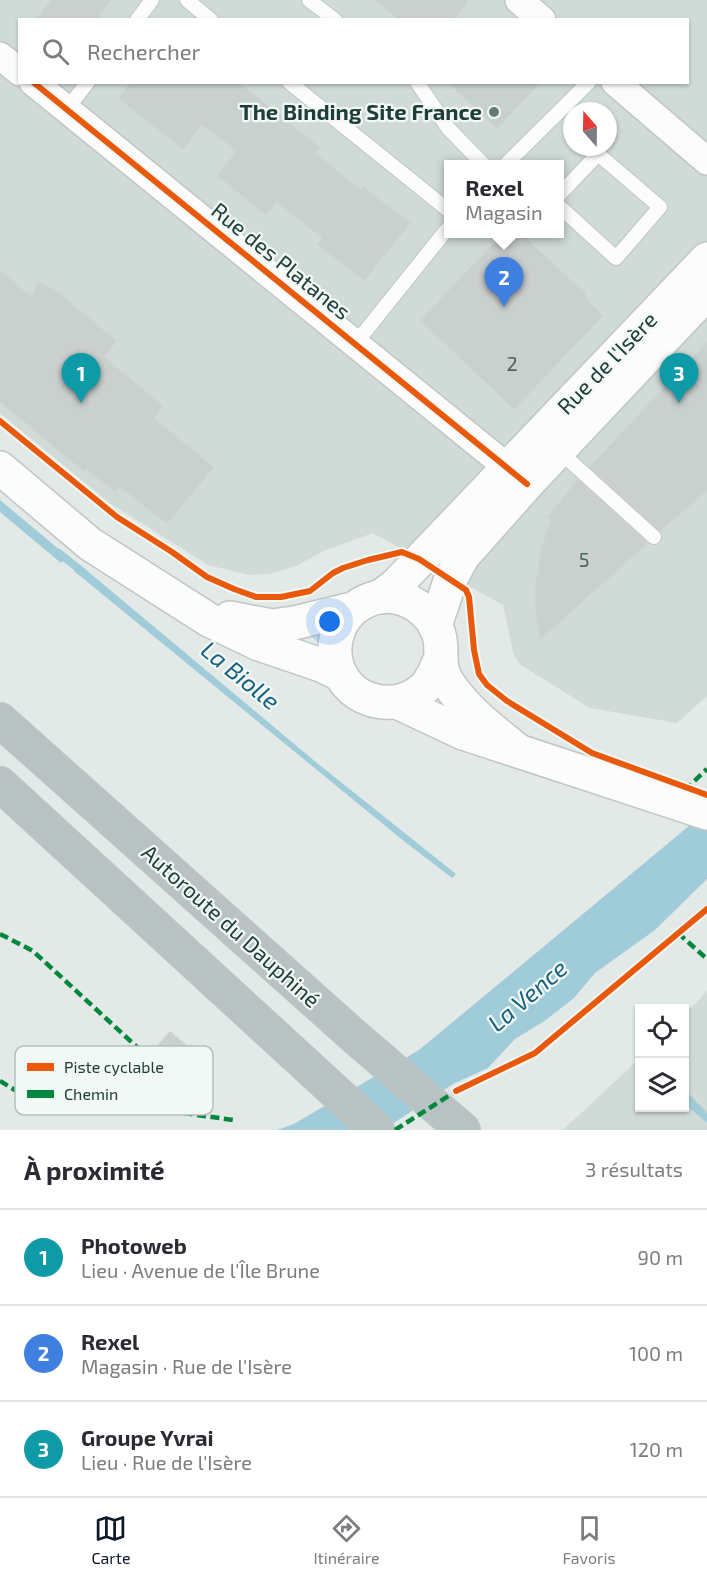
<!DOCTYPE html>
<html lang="fr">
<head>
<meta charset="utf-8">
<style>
	body { margin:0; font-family:"Exo 2",sans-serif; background:#f7f7f7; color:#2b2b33 }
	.controls { position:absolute; right:18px; bottom:18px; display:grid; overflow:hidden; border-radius:0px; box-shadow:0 2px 4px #0004 }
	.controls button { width:54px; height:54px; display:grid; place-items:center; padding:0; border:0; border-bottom:2px solid #e1e1e2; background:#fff; color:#2b2b33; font:30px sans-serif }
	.compass { position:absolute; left:563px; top:102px; width:54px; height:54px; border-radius:50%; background:#fff; box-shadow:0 2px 4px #0004; rotate:340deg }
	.you { position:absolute; left:330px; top:622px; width:21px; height:21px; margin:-15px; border:4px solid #fff; border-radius:50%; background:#1a73e8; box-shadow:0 0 0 9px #1a73e833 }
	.badge { display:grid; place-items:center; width:39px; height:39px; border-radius:50%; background:#111827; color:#fff; font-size:20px; font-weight:700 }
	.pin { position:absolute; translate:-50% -50px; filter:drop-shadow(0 2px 3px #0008) }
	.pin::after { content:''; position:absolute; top:32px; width:21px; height:18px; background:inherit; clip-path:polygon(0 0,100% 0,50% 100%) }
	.popup { position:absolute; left:444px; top:160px; width:120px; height:78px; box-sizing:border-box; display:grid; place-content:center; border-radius:0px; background:#fff; filter:drop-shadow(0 2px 4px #0005); font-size:20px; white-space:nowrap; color:#7c7c81 }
	.popup b { font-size:22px; color:#2b2b33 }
	.popup::after { content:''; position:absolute; left:50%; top:100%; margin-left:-12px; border:12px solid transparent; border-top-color:#fff }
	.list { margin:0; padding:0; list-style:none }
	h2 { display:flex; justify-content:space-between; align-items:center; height:78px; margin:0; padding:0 24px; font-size:26px }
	h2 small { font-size:20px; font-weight:400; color:#7c7c81 }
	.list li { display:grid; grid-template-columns:39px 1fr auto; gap:18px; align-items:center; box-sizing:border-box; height:96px; padding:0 24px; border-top:2px solid #e1e1e2 }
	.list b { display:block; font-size:22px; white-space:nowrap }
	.list p { margin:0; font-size:20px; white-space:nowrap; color:#7c7c81 }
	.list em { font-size:20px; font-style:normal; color:#7c7c81 }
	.icon { flex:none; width:33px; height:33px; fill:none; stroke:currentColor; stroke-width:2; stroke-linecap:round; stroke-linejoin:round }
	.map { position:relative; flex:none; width:707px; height:1130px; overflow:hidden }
	.search { position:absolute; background:#fff; box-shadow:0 2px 4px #0004; left:18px; right:18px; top:18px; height:66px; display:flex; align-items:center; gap:15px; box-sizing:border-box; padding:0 21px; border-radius:0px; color:#7c7c81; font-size:22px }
	.sheet { height:366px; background:#fff }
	nav { display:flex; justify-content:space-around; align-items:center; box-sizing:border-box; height:84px; border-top:2px solid #e1e1e2; background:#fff; font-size:16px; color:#7c7c81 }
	nav a { display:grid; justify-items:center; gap:3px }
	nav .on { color:#111827 }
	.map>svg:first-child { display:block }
	.built { fill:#d0dbd7; fill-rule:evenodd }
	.water { fill:#a0ccda }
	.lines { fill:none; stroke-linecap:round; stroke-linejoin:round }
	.stream { stroke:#a0ccda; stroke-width:8 }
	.building { fill:#cad0ce; stroke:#cbd2d0; stroke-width:1.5 }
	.service-casing { stroke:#c0c6c4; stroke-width:16 }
	.minor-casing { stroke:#c0c6c4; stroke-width:30 }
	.tertiary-casing { stroke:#c0c6c4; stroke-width:36 }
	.motorway-casing { stroke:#bbc5c3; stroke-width:36 }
	.service { stroke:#fbfcfb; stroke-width:14 }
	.minor { stroke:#fbfcfb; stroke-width:27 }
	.tertiary { stroke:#fbfcfb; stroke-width:33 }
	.motorway { stroke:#b9c2c2; stroke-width:33 }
	.quiet { stroke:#00873e; stroke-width:4.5; stroke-dasharray:9 4.5; stroke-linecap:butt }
	.cycleway-casing { stroke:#f1f8f5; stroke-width:10 }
	.cycleway { stroke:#e8590c; stroke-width:6 }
	.poi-dot { fill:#647a76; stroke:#f1f8f5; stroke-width:2 }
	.labels { text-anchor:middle; stroke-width:4.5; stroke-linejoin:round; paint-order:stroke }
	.number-label { font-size:20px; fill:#4b635f }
	.poi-label { font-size:22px; font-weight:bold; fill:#203e39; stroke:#f1f8f5; text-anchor:end }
	.street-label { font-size:22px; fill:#203e39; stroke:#f1f8f5 }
	.water-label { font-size:24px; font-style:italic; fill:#16607e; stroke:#f1f8f5 }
	.key { fill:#f1f8f5; stroke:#b2c0bd; stroke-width:1.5 }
	.key-label { font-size:16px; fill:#203e39 }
</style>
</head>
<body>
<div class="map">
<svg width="707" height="1130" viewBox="0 0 707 1130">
	<rect width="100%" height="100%" fill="#e3e9e7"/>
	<g class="built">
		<path d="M0 0H707V696L677 723 590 708 521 665 514 656 503 605 373 533 326 550 296 566 269 574 249 575 208 565 111 504 0 413ZM20 20H688V82H20ZM572 111H608V147H572ZM448 164H560V234H448Z"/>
		<polygon points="707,991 707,1130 563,1130 639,1059 640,1108 684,1108 685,1014"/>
	</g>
	<g class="water">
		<polygon points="0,500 67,556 61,563 0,512"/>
		<polygon points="79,564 317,763 456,874 452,878 400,838 74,571"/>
		<polygon points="707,811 707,879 655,930 595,973 574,998 546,1020 515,1039 488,1068 453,1084 383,1130 277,1130 294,1124 419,1050"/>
		<polygon points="685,1090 707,1113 707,1123 685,1104"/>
	</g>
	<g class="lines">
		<polyline class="stream" points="59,553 85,574"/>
	</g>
	<g class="building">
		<polygon points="52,0 111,0 95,20 36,20"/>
		<polygon points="376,0 468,0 453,20 400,20"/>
		<polygon points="131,82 237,82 319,147 314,153 361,190 363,187 410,223 364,280 318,244 323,238 276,201 266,214 218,176 237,151 202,124 183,149 119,98"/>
		<polygon points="448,82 540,82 497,128"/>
		<polygon points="503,234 521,234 585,294 585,298 602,316 514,409 421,320"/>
		<polygon points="0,271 32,298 38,283 53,289 116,341 103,357 163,406 153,418 213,467 167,523 119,486 115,491 86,468 84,471 0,401"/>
		<polygon points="707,343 707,490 660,531 590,467"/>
		<polygon points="578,480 647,543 540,639 536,611 536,585 542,548 551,521 548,517"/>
		<polygon points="170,1032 195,1053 187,1062 169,1075 157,1075 144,1062"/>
	</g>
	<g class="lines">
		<g class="service-casing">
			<g id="service">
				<polyline points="187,0 211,20"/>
				<polyline points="309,0 335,20"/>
				<polyline points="137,20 152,0"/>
				<polyline points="289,82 448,210"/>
				<polyline points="417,82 448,128 483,164"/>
				<polyline points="66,110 88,82"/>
				<polyline points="506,164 589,82"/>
				<polyline points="560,194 598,154 660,207 616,258 560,207"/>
				<polyline points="355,344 448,228"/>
				<polyline points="559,451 654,537"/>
			</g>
		</g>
		<g class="minor-casing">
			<g id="minor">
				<polyline points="519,0 542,20"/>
				<polyline points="0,56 20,72"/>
				<polyline points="33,82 507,467"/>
				<polyline points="615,82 707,161"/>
			</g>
		</g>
		<g class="tertiary-casing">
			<g id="tertiary">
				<polyline points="0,468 90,544 209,620 259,644 321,665 341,675"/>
				<polyline points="380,597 397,584 437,542 707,259"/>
				<polyline points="230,618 272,626 294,623 352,609"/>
				<polyline points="435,626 451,578 463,556 527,484 707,293"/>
				<path d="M439 662C435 672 431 682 423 689 398 711 357 705 341 675 333 660 333 642 340 627 347 611 362 601 378 597 405 592 435 612 440 639 443 657 437 665 448 683 466 710 491 729 516 749"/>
				<polyline points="397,702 463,733 707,813"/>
			</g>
		</g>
		<g class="motorway-casing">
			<g id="motorway">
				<polyline points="0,720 355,1037 463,1130"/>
				<polyline points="0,784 377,1130"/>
			</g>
		</g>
		<use href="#service" class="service"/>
		<use href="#minor" class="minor"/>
		<use href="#tertiary" class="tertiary"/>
		<use href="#motorway" class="motorway"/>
		<g class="quiet">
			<polyline points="692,789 688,787 707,769"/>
			<polyline points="678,933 707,959"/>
			<polyline points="0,934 33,951 138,1048"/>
			<polyline points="0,1081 20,1093 89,1109 176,1112 233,1120"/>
			<polyline points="395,1130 461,1088"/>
		</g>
		<g class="cycleway-casing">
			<g id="cycleway">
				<polyline points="33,82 527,484"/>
				<polyline points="0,421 117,517 172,552 207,577 234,589 256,597 281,597 310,591 333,573 343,568 368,560 402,552 419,559 466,590 469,597 474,650 479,674 487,685 507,701 592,753 707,795"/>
				<polyline points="456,1091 535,1053 707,909"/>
			</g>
		</g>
		<use href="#cycleway" class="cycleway"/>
	</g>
	<circle class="poi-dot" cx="494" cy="112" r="6"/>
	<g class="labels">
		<g class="number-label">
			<text x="512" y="371">2</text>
			<text x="584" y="567">5</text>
		</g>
		<g class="poi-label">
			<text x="482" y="120">The Binding Site France</text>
		</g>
		<g class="street-label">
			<text transform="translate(281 261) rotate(39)" y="8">Rue des Platanes</text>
			<text transform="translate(607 363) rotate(-46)" y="8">Rue de l'Isère</text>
			<text transform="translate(231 926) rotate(42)" y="8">Autoroute du Dauphiné</text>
		</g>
		<g class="water-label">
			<text transform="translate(240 676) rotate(39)" y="8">La Biolle</text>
			<text transform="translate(528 996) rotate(-41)" y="8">La Vence</text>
		</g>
	</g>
	<rect x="15" y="1046" width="198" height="69" rx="9" class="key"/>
	<rect x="27" y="1063" width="27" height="8" fill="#e8590c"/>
	<rect x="27" y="1090" width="27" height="8" fill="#00873e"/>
	<g class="key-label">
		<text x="64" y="1073">Piste cyclable</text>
		<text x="64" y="1100">Chemin</text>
	</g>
</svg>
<div class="controls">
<button><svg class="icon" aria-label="locate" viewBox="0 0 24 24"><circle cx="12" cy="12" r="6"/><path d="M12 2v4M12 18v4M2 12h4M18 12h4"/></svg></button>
<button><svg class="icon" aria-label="layers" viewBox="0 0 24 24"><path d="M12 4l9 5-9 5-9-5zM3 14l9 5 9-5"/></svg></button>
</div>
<svg class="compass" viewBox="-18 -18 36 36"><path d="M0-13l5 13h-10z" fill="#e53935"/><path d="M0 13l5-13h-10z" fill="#7c7c81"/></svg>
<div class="you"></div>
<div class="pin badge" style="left:81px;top:403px;background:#0f9aa8">1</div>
<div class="pin badge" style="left:504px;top:307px;background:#3f7fe0">2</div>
<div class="popup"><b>Rexel</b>Magasin</div>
<div class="pin badge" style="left:679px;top:403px;background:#0f9aa8">3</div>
<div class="search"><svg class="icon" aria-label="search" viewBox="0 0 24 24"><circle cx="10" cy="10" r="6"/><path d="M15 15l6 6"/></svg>Rechercher</div>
</div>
<section class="sheet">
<h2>À proximité<small>3 résultats</small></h2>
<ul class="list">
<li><span class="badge" style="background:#0f9aa8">1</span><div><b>Photoweb</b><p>Lieu · Avenue de l'Île Brune</p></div><em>90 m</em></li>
<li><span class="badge" style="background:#3f7fe0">2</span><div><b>Rexel</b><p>Magasin · Rue de l'Isère</p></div><em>100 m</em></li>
<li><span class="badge" style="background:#0f9aa8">3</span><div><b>Groupe Yvrai</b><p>Lieu · Rue de l'Isère</p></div><em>120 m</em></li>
</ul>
</section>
<nav>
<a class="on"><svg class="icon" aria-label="map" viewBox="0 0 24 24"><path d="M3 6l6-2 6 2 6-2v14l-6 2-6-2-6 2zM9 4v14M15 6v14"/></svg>Carte</a>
<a><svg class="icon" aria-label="directions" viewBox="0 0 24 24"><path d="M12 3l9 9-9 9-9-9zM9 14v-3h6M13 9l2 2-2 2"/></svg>Itinéraire</a>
<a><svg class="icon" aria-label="saved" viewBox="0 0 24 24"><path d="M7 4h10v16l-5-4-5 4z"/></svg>Favoris</a>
</nav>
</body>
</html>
